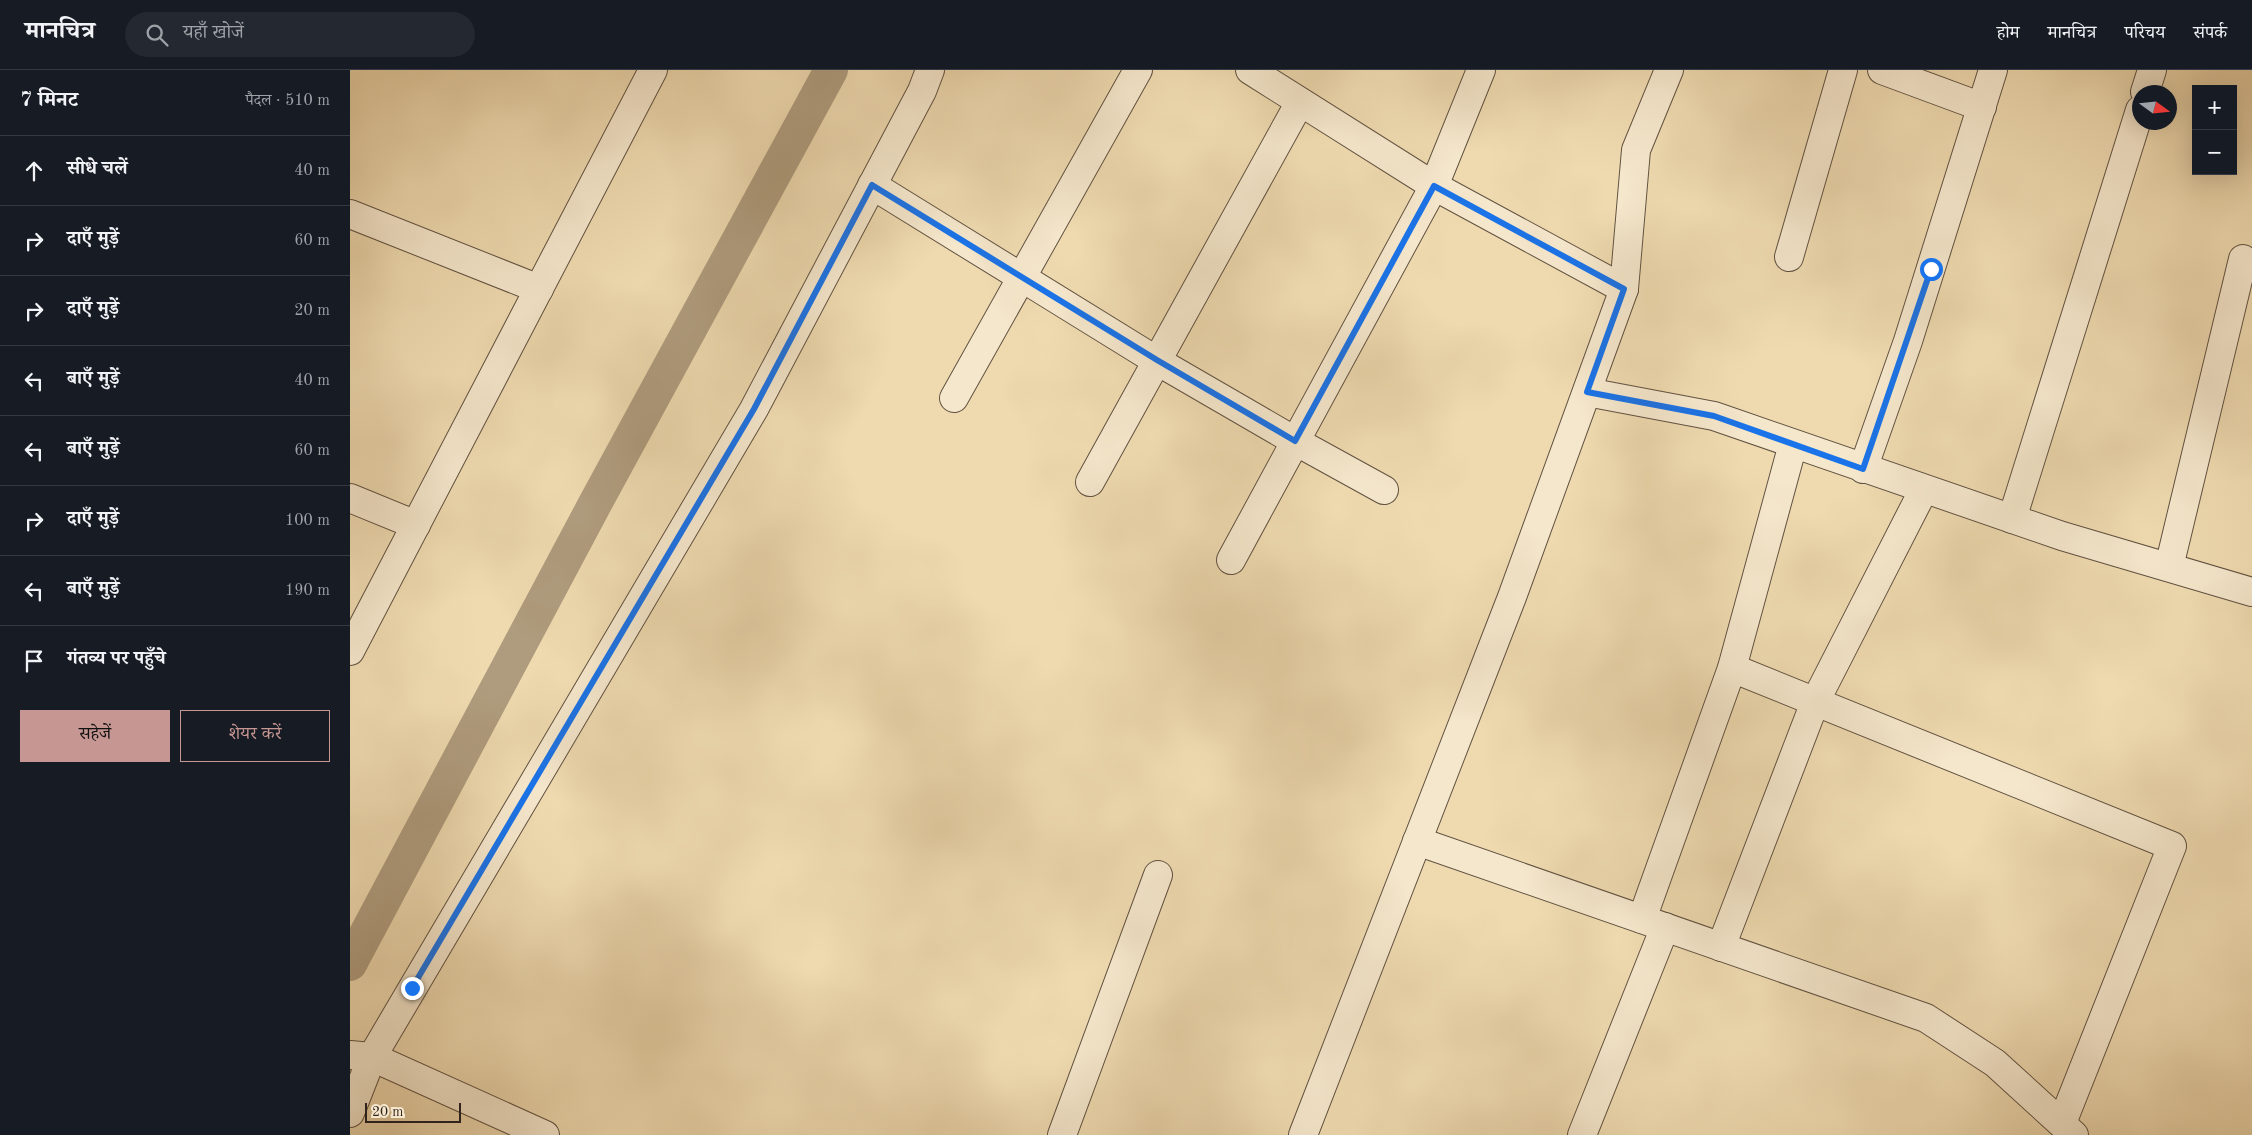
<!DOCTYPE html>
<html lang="hi">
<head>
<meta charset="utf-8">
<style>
	body { margin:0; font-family:"Old Standard TT","Noto Serif Devanagari",serif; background:#242831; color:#f1f3f6 }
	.controls { position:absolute; right:15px; top:15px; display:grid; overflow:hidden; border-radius:0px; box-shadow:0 5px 20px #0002 }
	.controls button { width:45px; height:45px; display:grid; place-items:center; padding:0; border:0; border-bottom:1px solid #363941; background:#171b24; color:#f1f3f6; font:25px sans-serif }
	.compass { position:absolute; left:1782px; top:15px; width:45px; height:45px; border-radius:50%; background:#171b24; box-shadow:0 5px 20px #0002; rotate:105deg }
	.scale { position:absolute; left:15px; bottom:12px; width:96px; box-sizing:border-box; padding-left:5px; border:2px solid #32241d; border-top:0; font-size:14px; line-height:18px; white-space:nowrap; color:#32241d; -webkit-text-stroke:4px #f5e7cc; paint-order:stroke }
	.stop { position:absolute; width:15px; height:15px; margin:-11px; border:4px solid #1a73e8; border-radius:50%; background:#fff }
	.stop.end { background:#1a73e8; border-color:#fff; box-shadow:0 1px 5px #0008 }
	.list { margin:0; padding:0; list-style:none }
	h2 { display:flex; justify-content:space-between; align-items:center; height:65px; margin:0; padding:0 20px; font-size:21px }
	h2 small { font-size:16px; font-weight:400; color:#9ea1a6 }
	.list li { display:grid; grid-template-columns:32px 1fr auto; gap:15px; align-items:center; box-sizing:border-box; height:70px; padding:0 20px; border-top:1px solid #363941 }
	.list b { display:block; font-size:19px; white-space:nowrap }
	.list em { font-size:16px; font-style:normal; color:#9ea1a6 }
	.actions { display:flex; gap:10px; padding:15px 20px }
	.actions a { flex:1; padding:11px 0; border:1px solid #c59692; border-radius:0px; text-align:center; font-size:18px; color:#c59692 }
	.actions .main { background:#c59692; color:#111 }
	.icon { flex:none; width:28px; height:28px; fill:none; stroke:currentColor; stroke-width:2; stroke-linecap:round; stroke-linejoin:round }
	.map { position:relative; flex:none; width:1902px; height:1065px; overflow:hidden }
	header { display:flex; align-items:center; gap:30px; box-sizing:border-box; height:70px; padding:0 25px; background:#171b24; border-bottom:1px solid #363941 }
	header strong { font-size:24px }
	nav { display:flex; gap:28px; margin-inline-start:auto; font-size:18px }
	.search { width:350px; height:45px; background:#242831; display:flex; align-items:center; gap:12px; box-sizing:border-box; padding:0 18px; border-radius:28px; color:#9ea1a6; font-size:19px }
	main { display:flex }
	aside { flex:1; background:#171b24 }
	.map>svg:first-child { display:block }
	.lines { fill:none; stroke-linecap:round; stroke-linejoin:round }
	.canal { stroke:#af9c7e; stroke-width:34 }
	.minor-casing { stroke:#615242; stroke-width:30 }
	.minor { stroke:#f5e7cc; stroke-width:28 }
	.route { stroke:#1a73e8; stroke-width:6 }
</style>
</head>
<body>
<header>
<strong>मानचित्र</strong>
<div class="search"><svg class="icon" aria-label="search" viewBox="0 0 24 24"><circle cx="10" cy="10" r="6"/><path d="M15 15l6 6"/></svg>यहाँ खोजें</div>
<nav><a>होम</a><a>मानचित्र</a><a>परिचय</a><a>संपर्क</a></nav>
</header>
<main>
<aside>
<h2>7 मिनट<small>पैदल · 510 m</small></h2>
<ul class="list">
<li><svg class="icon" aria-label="ahead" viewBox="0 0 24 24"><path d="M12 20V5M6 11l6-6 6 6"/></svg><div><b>सीधे चलें</b></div><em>40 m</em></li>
<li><svg class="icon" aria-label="right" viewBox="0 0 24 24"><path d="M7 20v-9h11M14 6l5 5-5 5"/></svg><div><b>दाएँ मुड़ें</b></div><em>60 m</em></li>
<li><svg class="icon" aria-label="right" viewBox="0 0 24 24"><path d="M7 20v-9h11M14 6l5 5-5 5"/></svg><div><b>दाएँ मुड़ें</b></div><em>20 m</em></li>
<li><svg class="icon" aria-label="left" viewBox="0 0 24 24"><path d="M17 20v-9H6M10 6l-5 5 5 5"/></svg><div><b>बाएँ मुड़ें</b></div><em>40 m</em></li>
<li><svg class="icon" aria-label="left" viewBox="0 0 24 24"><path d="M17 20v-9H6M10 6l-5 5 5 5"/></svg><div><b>बाएँ मुड़ें</b></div><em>60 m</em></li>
<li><svg class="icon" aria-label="right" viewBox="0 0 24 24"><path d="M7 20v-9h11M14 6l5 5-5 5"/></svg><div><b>दाएँ मुड़ें</b></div><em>100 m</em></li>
<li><svg class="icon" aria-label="left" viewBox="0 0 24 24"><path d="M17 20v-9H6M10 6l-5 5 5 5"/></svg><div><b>बाएँ मुड़ें</b></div><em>190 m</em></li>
<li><svg class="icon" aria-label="arrive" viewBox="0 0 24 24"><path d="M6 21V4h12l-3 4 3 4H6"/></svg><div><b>गंतव्य पर पहुँचे</b></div></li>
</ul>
<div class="actions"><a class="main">सहेजें</a><a>शेयर करें</a></div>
</aside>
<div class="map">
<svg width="1902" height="1065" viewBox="0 0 1902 1065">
	<rect width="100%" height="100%" fill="#efdab0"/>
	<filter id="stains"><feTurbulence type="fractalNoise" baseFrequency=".004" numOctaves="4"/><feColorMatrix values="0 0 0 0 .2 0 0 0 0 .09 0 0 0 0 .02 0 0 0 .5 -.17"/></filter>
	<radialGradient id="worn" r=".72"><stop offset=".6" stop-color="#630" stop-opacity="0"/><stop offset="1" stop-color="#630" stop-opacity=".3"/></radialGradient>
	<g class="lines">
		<polyline class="canal" points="0,894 247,430 481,0"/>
		<g class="minor-casing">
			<g id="minor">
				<polyline points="900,0 1084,116 1274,219"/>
				<polyline points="1532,0 1632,37"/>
				<polyline points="1795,22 1802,0"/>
				<polyline points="522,115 807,291 945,371 1034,420"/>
				<polyline points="0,144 189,219"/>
				<polyline points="1439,187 1493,0"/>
				<polyline points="1237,322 1364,346 1712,466 1902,522"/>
				<polyline points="604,328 788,0"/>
				<polyline points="1513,399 1558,271 1643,0"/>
				<polyline points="740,412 950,32"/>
				<polyline points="0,428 66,455"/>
				<polyline points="1662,449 1790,40"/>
				<polyline points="881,490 1084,116 1131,0"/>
				<polyline points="1819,497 1893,189"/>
				<polyline points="0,581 303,0"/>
				<polyline points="1382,598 1822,776 1712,1053"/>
				<polyline points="1067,771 1576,948 1645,993 1724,1065"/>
				<polyline points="1292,849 1382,598 1443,374"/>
				<polyline points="1371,877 1465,632 1574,419"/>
				<polyline points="0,985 22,987 195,1065"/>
				<polyline points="0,1043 22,987 404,339 572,21 580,0"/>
				<polyline points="712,1065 808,805"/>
				<polyline points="953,1065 1162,527 1274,219 1286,80 1319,0"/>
				<polyline points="1232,1065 1315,857"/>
			</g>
		</g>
		<use href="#minor" class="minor"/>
	</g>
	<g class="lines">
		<polyline class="route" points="62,918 404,339 522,115 807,290 945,371 1084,116 1274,219 1237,322 1364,346 1513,399 1581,199"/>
	</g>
	<rect width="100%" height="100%" filter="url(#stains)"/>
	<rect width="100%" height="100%" fill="url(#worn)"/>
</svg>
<div class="controls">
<button>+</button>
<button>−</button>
</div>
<svg class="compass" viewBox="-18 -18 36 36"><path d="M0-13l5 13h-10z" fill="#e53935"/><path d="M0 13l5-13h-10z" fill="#9ea1a6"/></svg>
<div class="scale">20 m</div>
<div class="stop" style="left:1581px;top:199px"></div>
<div class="stop end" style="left:62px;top:918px"></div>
</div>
</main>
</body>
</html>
